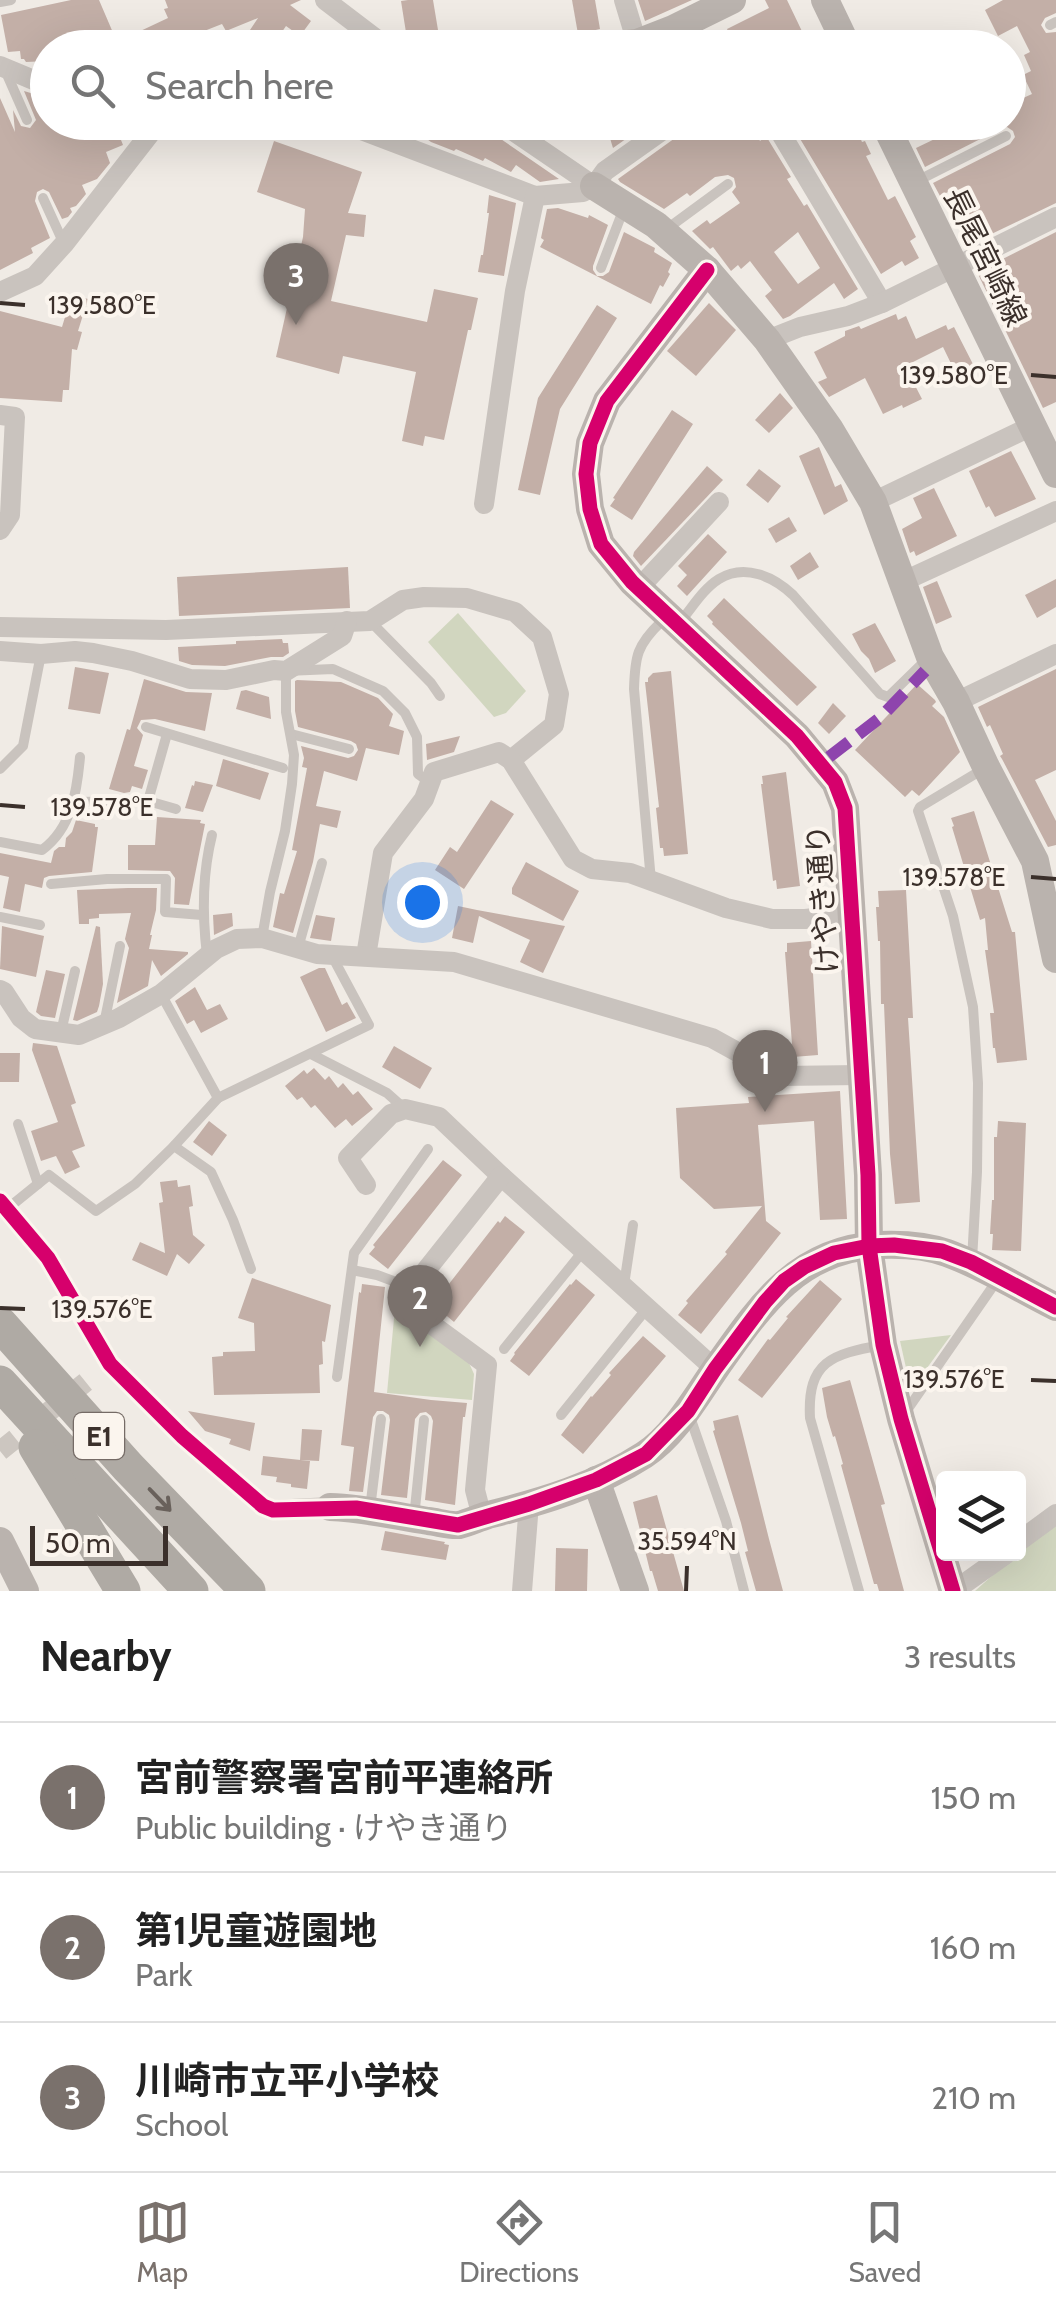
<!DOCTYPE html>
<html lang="en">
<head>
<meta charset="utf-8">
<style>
	body { margin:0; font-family:Cabin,"Noto Sans JP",sans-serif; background:#f6f6f6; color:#222 }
	.controls { position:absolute; right:30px; bottom:30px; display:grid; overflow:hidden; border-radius:10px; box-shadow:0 10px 40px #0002 }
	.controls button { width:90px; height:90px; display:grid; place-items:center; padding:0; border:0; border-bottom:2px solid #e0e0e0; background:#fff; color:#222; font:50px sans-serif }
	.scale { position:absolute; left:30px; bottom:25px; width:138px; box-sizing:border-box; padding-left:10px; border:5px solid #3b302b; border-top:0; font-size:28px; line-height:35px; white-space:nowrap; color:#3b302b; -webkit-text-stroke:8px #fbf5ee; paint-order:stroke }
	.you { position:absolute; left:422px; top:902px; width:35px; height:35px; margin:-25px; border:8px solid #fff; border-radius:50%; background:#1a73e8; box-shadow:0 0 0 15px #1a73e833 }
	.badge { display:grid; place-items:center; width:65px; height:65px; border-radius:50%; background:#7a716c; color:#fff; font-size:32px; font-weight:700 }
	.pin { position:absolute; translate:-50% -82px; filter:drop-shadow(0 2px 5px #0008) }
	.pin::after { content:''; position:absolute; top:52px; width:35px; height:30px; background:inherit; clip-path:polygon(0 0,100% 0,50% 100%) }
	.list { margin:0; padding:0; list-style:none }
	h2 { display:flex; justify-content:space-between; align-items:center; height:130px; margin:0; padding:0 40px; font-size:42px }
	h2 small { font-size:32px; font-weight:400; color:#767676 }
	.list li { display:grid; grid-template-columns:65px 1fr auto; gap:30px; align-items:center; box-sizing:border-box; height:150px; padding:0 40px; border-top:2px solid #e0e0e0 }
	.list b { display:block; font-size:38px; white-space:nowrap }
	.list p { margin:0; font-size:32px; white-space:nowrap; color:#767676 }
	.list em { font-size:32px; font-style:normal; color:#767676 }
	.icon { flex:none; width:55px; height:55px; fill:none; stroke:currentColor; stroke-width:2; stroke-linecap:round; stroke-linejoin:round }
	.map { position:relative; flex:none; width:1056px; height:1591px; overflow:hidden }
	.search { position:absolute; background:#fff; box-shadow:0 10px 40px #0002; left:30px; right:30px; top:30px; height:110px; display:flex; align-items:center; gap:25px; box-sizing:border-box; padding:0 35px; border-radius:55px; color:#767676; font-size:38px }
	.sheet { height:580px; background:#fff }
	nav { display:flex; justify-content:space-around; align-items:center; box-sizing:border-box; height:140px; border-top:2px solid #e0e0e0; background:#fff; font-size:28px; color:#767676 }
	nav a { display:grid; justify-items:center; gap:5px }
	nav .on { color:#7a716c }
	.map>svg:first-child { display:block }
	.green { fill:#d1d6bf }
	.building { fill:#c3afa7; fill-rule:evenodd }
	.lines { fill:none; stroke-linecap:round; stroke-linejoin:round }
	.street-tunnel { stroke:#ccc6c0; stroke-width:20; stroke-dasharray:20 10; stroke-linecap:butt }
	.lane { stroke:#c9c3be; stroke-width:10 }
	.street { stroke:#c9c3be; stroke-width:20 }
	.secondary { stroke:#bab3ae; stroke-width:28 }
	.highway { stroke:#afaaa4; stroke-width:35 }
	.quiet { stroke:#8e44ad; stroke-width:12; stroke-dasharray:25 12; stroke-linecap:butt }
	.cycleway-casing { stroke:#fbf5ee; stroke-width:21 }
	.cycleway { stroke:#d6006c; stroke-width:15 }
	.oneway { stroke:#69615b }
	.ticks { fill:none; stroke:#3b302b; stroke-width:4 }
	.labels { text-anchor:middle; stroke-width:8; stroke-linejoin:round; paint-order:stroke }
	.shield { fill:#fbf5ee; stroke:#756b66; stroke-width:2.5 }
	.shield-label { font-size:28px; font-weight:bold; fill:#3b302b }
	.street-label { font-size:30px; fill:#3b302b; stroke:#fbf5ee }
	.ticks-label { font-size:25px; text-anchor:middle; fill:#3b302b; stroke:#fbf5ee; stroke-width:8; stroke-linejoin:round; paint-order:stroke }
</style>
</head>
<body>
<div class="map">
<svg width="1056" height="1591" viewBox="0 0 1056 1591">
	<rect width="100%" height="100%" fill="#f0ebe5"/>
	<g class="green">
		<polygon points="458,613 526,691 506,713 494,717 428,642"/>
		<polygon points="395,1308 469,1363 474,1374 472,1400 387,1393"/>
		<polygon points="951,1335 911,1390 900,1341"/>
		<polygon points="1056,1524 1056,1591 975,1591 1032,1540"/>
	</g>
	<g class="building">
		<polygon points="71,0 99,0 117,42 168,18 164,9 168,8 165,0 301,0 290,5 311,21 300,36 286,26 271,48 238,48 258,18 226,31 222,24 194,35 199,48 48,48 48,61 26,62 24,59 21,59 20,51 8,52 1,15"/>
		<polygon points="408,0 433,0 440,42 408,45 401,1"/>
		<polygon points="572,0 595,0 600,29 578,34"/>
		<polygon points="638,0 692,0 645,21"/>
		<polygon points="765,0 787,0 810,48 736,48 727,29 769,8"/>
		<polygon points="1003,0 1056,0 1056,13 1045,18 1041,25 1046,33 1056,32 1056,203 981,239 956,188 940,196 933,183 1010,144 1015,137 1013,131 1007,127 1002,128 925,167 916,148 970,122 1008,122 1008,105 1032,94 1023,75 1031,71 1024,55 1030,52 1017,26 998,36 985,10"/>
		<polygon points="24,91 34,94 39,105 48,102 48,122 141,122 131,135 121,140 123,145 106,152 110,163 97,179 82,185 86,194 76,206 70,208 72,212 68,217 62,219 49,192 43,189 37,192 35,201 50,238 31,248 33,253 0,270 0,98 15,132 13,110 21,126 30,128 36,120"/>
		<polygon points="389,122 429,122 439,130 442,126 448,130 453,122 486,122 492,133 559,179 540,182 516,165 511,172 485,158 483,161 456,149 454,151 431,142 420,134 417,137 401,130"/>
		<polygon points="605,122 650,122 613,148"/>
		<path d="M688 122H741L750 135 755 132 760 141 766 136 791 177 787 179 804 206 807 204 858 289 844 299 834 283 790 316 783 319 765 296 772 290 750 261 741 269 738 265 731 271 713 247 710 249 692 231 707 220 710 224 740 203 732 192 736 187 734 178 728 175 715 177 690 196 687 193 664 209 620 182 618 179 682 133ZM798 232 820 268 798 284 774 252Z"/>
		<polygon points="790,122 846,122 854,137 859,135 862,142 865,141 871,154 866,156 888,200 895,196 916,237 910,241 919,258 905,266 902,261 881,274"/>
		<polygon points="274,141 362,172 348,213 366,215 364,237 346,235 331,301 427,322 434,289 478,298 471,330 468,330 444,440 425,436 423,446 402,441 416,372 343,356 339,374 276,357 303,237 305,209 257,192"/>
		<polygon points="489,195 516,203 504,276 478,272 481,255 483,255 489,213 487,213"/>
		<polygon points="558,208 588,218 589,215 608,225 593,266 593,270 597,276 603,276 609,272 624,232 655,248 654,252 672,263 668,272 670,274 663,287 660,285 651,304 540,247 544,240 541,238 547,209"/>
		<polygon points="1056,232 1056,402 1043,408 977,272"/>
		<polygon points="72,294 88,299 78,331 82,332 77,350 72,349 69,390 63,390 62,402 0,398 0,311 62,327"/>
		<polygon points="709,303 736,330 696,376 667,351"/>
		<polygon points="597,305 617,318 560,409 540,495 518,490 538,398"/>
		<polygon points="896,314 898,320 906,316 916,339 946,325 948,330 954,327 977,372 959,380 943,347 905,366 922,399 903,408 902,405 883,414 865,378 829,397 818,382 827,378 814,352 845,336 845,331 859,326 861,329"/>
		<polygon points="780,393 793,408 769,433 755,420"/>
		<polygon points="672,410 693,424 632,520 610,506 615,499 613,498"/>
		<polygon points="819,447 835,487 841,484 848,501 824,515 799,456"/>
		<polygon points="1011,451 1036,499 995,517 989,506 986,508 969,471"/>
		<polygon points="707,466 723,480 641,566 633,556 634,552"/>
		<polygon points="759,469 781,486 768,503 746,485"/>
		<polygon points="934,488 957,536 916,556 914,551 910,553 902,529 922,518 913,498"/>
		<polygon points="789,517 797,531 776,543 768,529"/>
		<polygon points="708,534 727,552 687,596 677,586 687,575 678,566"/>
		<polygon points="810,552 819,567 798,580 790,566"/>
		<polygon points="348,567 350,608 179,616 177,577"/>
		<polygon points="1056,579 1056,607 1037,618 1025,595"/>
		<polygon points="937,581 952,617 936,624 923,587"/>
		<polygon points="724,598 817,687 797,706 712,624 713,622 707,616"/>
		<polygon points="875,623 896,661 875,673 869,659 861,651 852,634"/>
		<polygon points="282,639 283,643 288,643 289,653 283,657 271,657 225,666 192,665 179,661 178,647 236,644 236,641"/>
		<polygon points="75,667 109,673 100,714 68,709"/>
		<polygon points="1056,669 1056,770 1035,780 1056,821 1056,845 1048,847 1002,759 1000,756 1003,754 990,725 987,727 978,707"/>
		<polygon points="671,671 688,854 664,856 663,848 660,848 656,808 659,807 645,682 648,682 648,678 653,673"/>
		<polygon points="144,679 186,692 212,693 205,731 155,719 141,720 137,728 143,735 134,766 148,770 142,789 132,786 130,792 124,793 109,789 127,729 130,730"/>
		<polygon points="297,680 341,682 378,698 393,714 389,726 404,731 399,755 366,748 357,781 324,771 316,806 341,811 337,828 320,824 313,862 293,933 273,927 280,893 284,894 297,851 292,850 307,768 302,767 304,758 301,746 348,758 354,756 358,750 356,744 351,741 298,727 295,711 295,681"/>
		<polygon points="917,684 935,700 936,702 932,706 944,717 960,752 919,796 912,790 905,797 855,750"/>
		<polygon points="246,690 269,697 271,719 236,709 241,691"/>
		<polygon points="833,703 846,716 829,734 818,723"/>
		<polygon points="460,736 454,752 427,760 426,744"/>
		<polygon points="223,759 269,773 260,800 216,786"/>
		<polygon points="786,772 800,886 777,889 776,880 773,881 761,784 763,784 762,776"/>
		<polygon points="195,781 213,785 203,812 185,808 192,785 194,786"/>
		<polygon points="491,800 514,814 464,889 435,870 450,847 457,852"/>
		<polygon points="974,811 1012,932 1015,932 1027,1060 997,1063 995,1048 993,1048 990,1013 994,1013 985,950 988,950 985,918 980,920 952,827 954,826 951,818"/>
		<polygon points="157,817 201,820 200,823 205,824 189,905 174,904 175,878 170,871 128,870 128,845 155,845"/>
		<polygon points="76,820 95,824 95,827 98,827 92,872 49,876 44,878 42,888 25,884 20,912 3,908 9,877 0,875 0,853 51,863 54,851 59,847 65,847 66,838 72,832"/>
		<polygon points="526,862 579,891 563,921 512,894 512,888"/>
		<polygon points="128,888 157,888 156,910 150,935 152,935 149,949 188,952 188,954 161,976 152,960 148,986 117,1003 129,948 125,939 131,913 99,914 99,918 89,919 89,924 79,924 77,890"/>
		<polygon points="906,890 913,1018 908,1018 920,1202 895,1204 890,1154 884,1004 881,1004 880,941 878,941 876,907 879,907 878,891"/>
		<polygon points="458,906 477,910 565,926 543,973 520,962 530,940 479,916 473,943 452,938"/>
		<polygon points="232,913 233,926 214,935 213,915"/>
		<polygon points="316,915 335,918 331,941 310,938"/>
		<polygon points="2,926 44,936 36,977 0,969"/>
		<polygon points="96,926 100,927 103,984 99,1006 97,1012 77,1021 73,1020"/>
		<polygon points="811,941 818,1055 793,1057 785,952 787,952 787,943"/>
		<polygon points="319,968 325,968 342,1005 347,1002 356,1018 326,1032 300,977"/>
		<polygon points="46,970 65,974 55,1018 41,1016 36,1012"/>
		<polygon points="195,987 207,1010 220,1004 228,1019 201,1033 194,1020 187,1024 175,1001"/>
		<polygon points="33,1043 57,1046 76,1103 71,1105 85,1146 72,1151 80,1167 65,1174 56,1156 41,1161 31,1131 58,1122 32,1050"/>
		<polygon points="394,1046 432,1068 420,1089 382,1067"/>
		<polygon points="0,1053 20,1053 19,1082 0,1082"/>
		<polygon points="314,1068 325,1080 329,1076 338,1088 343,1083 353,1095 358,1091 373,1109 352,1126 346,1119 335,1128 315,1105 311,1108 302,1097 297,1100 285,1086 304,1070 307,1074"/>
		<polygon points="840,1091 847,1219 820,1220 814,1121 758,1125 766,1221 781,1233 701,1334 678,1315 688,1303 686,1301 727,1254 725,1252 762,1206 714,1209 680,1178 676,1108 749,1103 748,1097"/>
		<polygon points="209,1121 227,1135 212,1156 193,1142"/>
		<polygon points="998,1121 1026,1123 1021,1251 992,1250 993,1234 990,1234 992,1200 994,1200 994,1137 997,1137"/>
		<polygon points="443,1160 462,1175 388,1269 369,1254 375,1247 373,1245"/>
		<polygon points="177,1180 178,1187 190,1185 193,1206 189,1207 193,1235 205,1245 189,1264 177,1254 167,1276 132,1260 140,1242 165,1253 159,1203 163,1202 160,1182"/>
		<polygon points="505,1216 525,1232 454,1322 435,1306 440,1299 438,1298 498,1221 500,1223"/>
		<polygon points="252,1278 331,1305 325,1342 322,1341 323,1364 319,1365 320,1393 214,1395 212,1357 223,1356 223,1352 255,1351 254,1323 238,1318"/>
		<polygon points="576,1279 595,1295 529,1376 510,1361 515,1354 514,1353 570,1284 571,1285"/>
		<polygon points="820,1280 842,1299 762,1398 738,1380 768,1339 770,1340 788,1318 786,1317"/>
		<polygon points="362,1284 385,1287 374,1392 431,1400 467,1403 465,1417 463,1417 455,1505 425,1500 433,1421 431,1416 426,1412 420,1413 415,1419 407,1498 381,1495 390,1420 389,1415 383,1411 377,1411 373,1417 363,1492 349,1491 354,1447 341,1445 359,1292 361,1293"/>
		<polygon points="643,1336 666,1356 583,1454 561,1435 591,1396 592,1397 611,1375 609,1373"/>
		<polygon points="850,1380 885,1504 881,1505 904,1591 879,1591 877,1584 874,1584 841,1465 843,1464 835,1436 833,1437 827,1417 822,1388"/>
		<polygon points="188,1411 255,1423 250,1451 229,1444 231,1439 205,1431"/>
		<polygon points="738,1415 769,1539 783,1591 756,1591 745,1552 748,1551 741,1523 713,1431 715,1430 713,1421"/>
		<polygon points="302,1429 322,1430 319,1461 300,1460"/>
		<polygon points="263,1456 310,1461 307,1489 291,1487 291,1484 276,1482 277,1477 261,1475"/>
		<polygon points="657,1495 684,1591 658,1591 652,1571 650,1571 633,1502"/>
		<polygon points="385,1531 445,1542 444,1544 449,1545 446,1560 381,1550"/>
		<polygon points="556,1548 588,1549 587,1591 555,1591"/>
	</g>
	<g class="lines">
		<polyline class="street-tunnel" points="0,1451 92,1377"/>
		<g class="lane">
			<polyline points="0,2 11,0"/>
			<polyline points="1050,25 1056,22"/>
			<polyline points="5,70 27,120"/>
			<polyline points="917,181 1006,136"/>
			<polyline points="43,198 64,244"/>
			<polyline points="664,231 728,184"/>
			<polyline points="601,268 624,208"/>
			<polyline points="370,621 431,683 440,696"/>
			<path d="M680 622C692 608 703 589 719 579 745 563 774 577 793 595L880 694 888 697 929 657"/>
			<polyline points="146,727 283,768"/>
			<polyline points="291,734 349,749"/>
			<polyline points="0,769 23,746 41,654"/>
			<polyline points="148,801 167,734"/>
			<polyline points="74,802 148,801 176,809"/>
			<path d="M0 842 42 850C72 828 77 791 80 757"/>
			<path d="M651 881 634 689C635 656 637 645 661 622"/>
			<polyline points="51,884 107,879 166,879 165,912 202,915"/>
			<polyline points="0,917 40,925"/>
			<polyline points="262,938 270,892 285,831 292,784 294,755 286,712 286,671 333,669 383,691 405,713 417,737 418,774 429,782"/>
			<polyline points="298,948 322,863"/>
			<path d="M207 955C202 914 202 875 212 835"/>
			<polyline points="161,994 218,1098"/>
			<polyline points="104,1024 120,946"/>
			<polyline points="61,1032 75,971"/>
			<polyline points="311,1054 387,1093 405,1109"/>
			<polyline points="18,1124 38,1184"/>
			<polyline points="174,1146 211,1172 233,1220 251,1269"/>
			<polyline points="7,1209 49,1175 96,1211 135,1184 174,1146 218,1098 369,1025 332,956"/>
			<polyline points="972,1260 977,1172 978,1083 973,1007 953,916 918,811 920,807 985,768"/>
			<polyline points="352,1270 377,1275 412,1288"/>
			<polyline points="624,1285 633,1225"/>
			<polyline points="504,1349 584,1250"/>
			<polyline points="337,1377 354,1253 428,1149"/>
			<polyline points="905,1413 998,1279"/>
			<polyline points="561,1415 648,1307"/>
			<polyline points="690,1417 726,1521 744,1591"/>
			<polyline points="370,1509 381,1419"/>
			<polyline points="414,1518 424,1420"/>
			<path d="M859 1591 810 1418C807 1361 832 1354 882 1345"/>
		</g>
		<g class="street">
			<polyline points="325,0 388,48"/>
			<polyline points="624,0 637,43"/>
			<polyline points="0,66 36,81 48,80"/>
			<polyline points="340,122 535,196 583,192 594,186 605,171 674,122"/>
			<polyline points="500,122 594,186"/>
			<polyline points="774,122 882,303"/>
			<polyline points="0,292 35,276 64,244 159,122"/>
			<polyline points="767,340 800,327 848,316 882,303 1056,217"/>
			<polyline points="0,415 15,417 10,515 0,530"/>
			<polyline points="873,502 1032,426"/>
			<polyline points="484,504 515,291 535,196"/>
			<polyline points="904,581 1056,511"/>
			<polyline points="639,588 719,502"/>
			<polyline points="0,627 166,630 370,621 403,600 424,597 467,598 515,612 542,637 559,694 554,725 511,760"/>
			<polyline points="0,651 41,654 75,651 93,653 132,661 190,679 226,680 274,670 286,671 342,636 347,621"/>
			<polyline points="956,702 1056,654"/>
			<polyline points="366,956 383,853 424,799 434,772 499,752 511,760 573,859 592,869 630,873 726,908 772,919 805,919 853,914"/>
			<polyline points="0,990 4,992 21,1018 35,1029 79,1035 119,1018 161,994 216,949 237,939 262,938 317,954 454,962 712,1038 781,1076 860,1075"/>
			<polyline points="366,1185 348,1158 391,1114 405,1109 439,1117 501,1176 715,1369"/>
			<polyline points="0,1201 48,1258 110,1364 182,1436 263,1506 273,1510 330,1507"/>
			<polyline points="482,1517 475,1490 487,1365 408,1307 412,1288 501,1176"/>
			<polyline points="1018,1542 1056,1514"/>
			<polyline points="522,1591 529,1504"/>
			<polyline points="954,1591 1006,1554"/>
		</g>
		<g class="secondary">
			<polyline points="825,0 848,48"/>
			<polyline points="591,48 637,43 673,29 732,0"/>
			<polyline points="884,122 1056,474"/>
			<polyline points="594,186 656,225 707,270 767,340 829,428 873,502 930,657 956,702 986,767 1035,861 1056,959"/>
			<polyline points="707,270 607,401 590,443 586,474 590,509 601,544 632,582 797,736 835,782 845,808 868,1175 869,1246 883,1345 901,1419 953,1591"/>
			<polyline points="596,1480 635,1591"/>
			<path d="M330 1507C364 1508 395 1516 428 1521 438 1522 449 1526 459 1525 468 1523 478 1518 488 1515 541 1502 598 1485 644 1455 674 1436 696 1397 716 1368 759 1307 797 1249 879 1245 902 1244 925 1245 947 1253 985 1267 1020 1289 1056 1307"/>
			<polyline points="0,1541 25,1591"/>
		</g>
		<g class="highway">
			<polyline points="0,1324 128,1467 248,1591"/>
			<polyline points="0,1383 191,1591"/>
			<polyline points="36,1447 123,1591"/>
		</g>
		<polyline class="quiet" points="829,757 881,717 925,671"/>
		<g class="cycleway-casing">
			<g id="cycleway">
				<polyline points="707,270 607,401 590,443 586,474 590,509 601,544 632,582 797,736 835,782 845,808 868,1175 869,1246 883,1345 901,1419 953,1591"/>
				<polyline points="0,1201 48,1258 110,1364 182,1436 263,1506 273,1510 356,1508 458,1525 529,1504 596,1480 646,1454 688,1411 715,1369 765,1302 784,1281 804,1267 834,1253 869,1246 894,1245 942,1251 971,1262 1056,1307"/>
			</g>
		</g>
		<use href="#cycleway" class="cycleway"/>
	</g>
	<defs><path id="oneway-shaft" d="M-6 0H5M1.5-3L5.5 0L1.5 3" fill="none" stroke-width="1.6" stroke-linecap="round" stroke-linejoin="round" transform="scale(2.5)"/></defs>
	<use class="oneway" href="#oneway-shaft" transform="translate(160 1500) rotate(46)"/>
	<path class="ticks" d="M0 303 25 305M1031 375 1056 377M0 805 25 807M1031 877 1056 879M0 1308 25 1309M1031 1380 1056 1381M686 1591 687 1566"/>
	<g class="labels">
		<rect class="shield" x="74" y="1413" width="50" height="46" rx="8"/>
		<g class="shield-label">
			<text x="99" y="1446">E1</text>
		</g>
		<g class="street-label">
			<text transform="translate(985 257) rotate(64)" y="10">長尾宮崎線</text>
			<text transform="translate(823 899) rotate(-94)" y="10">けやき通り</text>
		</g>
	</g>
	<g class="ticks-label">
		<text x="102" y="314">139.580°E</text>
		<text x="954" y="384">139.580°E</text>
		<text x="102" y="816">139.578°E</text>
		<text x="954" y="886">139.578°E</text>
		<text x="102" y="1318">139.576°E</text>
		<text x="954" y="1388">139.576°E</text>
		<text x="687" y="1550">35.594°N</text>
	</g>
</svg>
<div class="controls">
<button><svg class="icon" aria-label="layers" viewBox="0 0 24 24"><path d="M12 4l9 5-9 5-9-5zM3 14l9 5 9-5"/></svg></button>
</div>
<div class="scale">50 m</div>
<div class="you"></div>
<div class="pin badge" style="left:765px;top:1112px">1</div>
<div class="pin badge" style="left:420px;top:1347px">2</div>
<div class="pin badge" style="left:296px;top:325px">3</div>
<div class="search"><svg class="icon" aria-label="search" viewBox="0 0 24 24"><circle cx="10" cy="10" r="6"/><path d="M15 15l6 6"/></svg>Search here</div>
</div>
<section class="sheet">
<h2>Nearby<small>3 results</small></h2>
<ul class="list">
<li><span class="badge">1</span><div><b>宮前警察署宮前平連絡所</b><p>Public building · けやき通り</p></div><em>150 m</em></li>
<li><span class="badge">2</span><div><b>第1児童遊園地</b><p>Park</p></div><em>160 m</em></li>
<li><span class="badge">3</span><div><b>川崎市立平小学校</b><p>School</p></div><em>210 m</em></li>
</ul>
</section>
<nav>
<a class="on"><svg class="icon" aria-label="map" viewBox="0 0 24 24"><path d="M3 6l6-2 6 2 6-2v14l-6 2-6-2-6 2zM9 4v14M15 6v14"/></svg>Map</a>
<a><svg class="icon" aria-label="directions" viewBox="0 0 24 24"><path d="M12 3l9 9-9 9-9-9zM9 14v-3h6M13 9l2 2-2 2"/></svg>Directions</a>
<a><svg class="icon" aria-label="saved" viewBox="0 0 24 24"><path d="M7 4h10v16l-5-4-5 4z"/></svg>Saved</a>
</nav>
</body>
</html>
